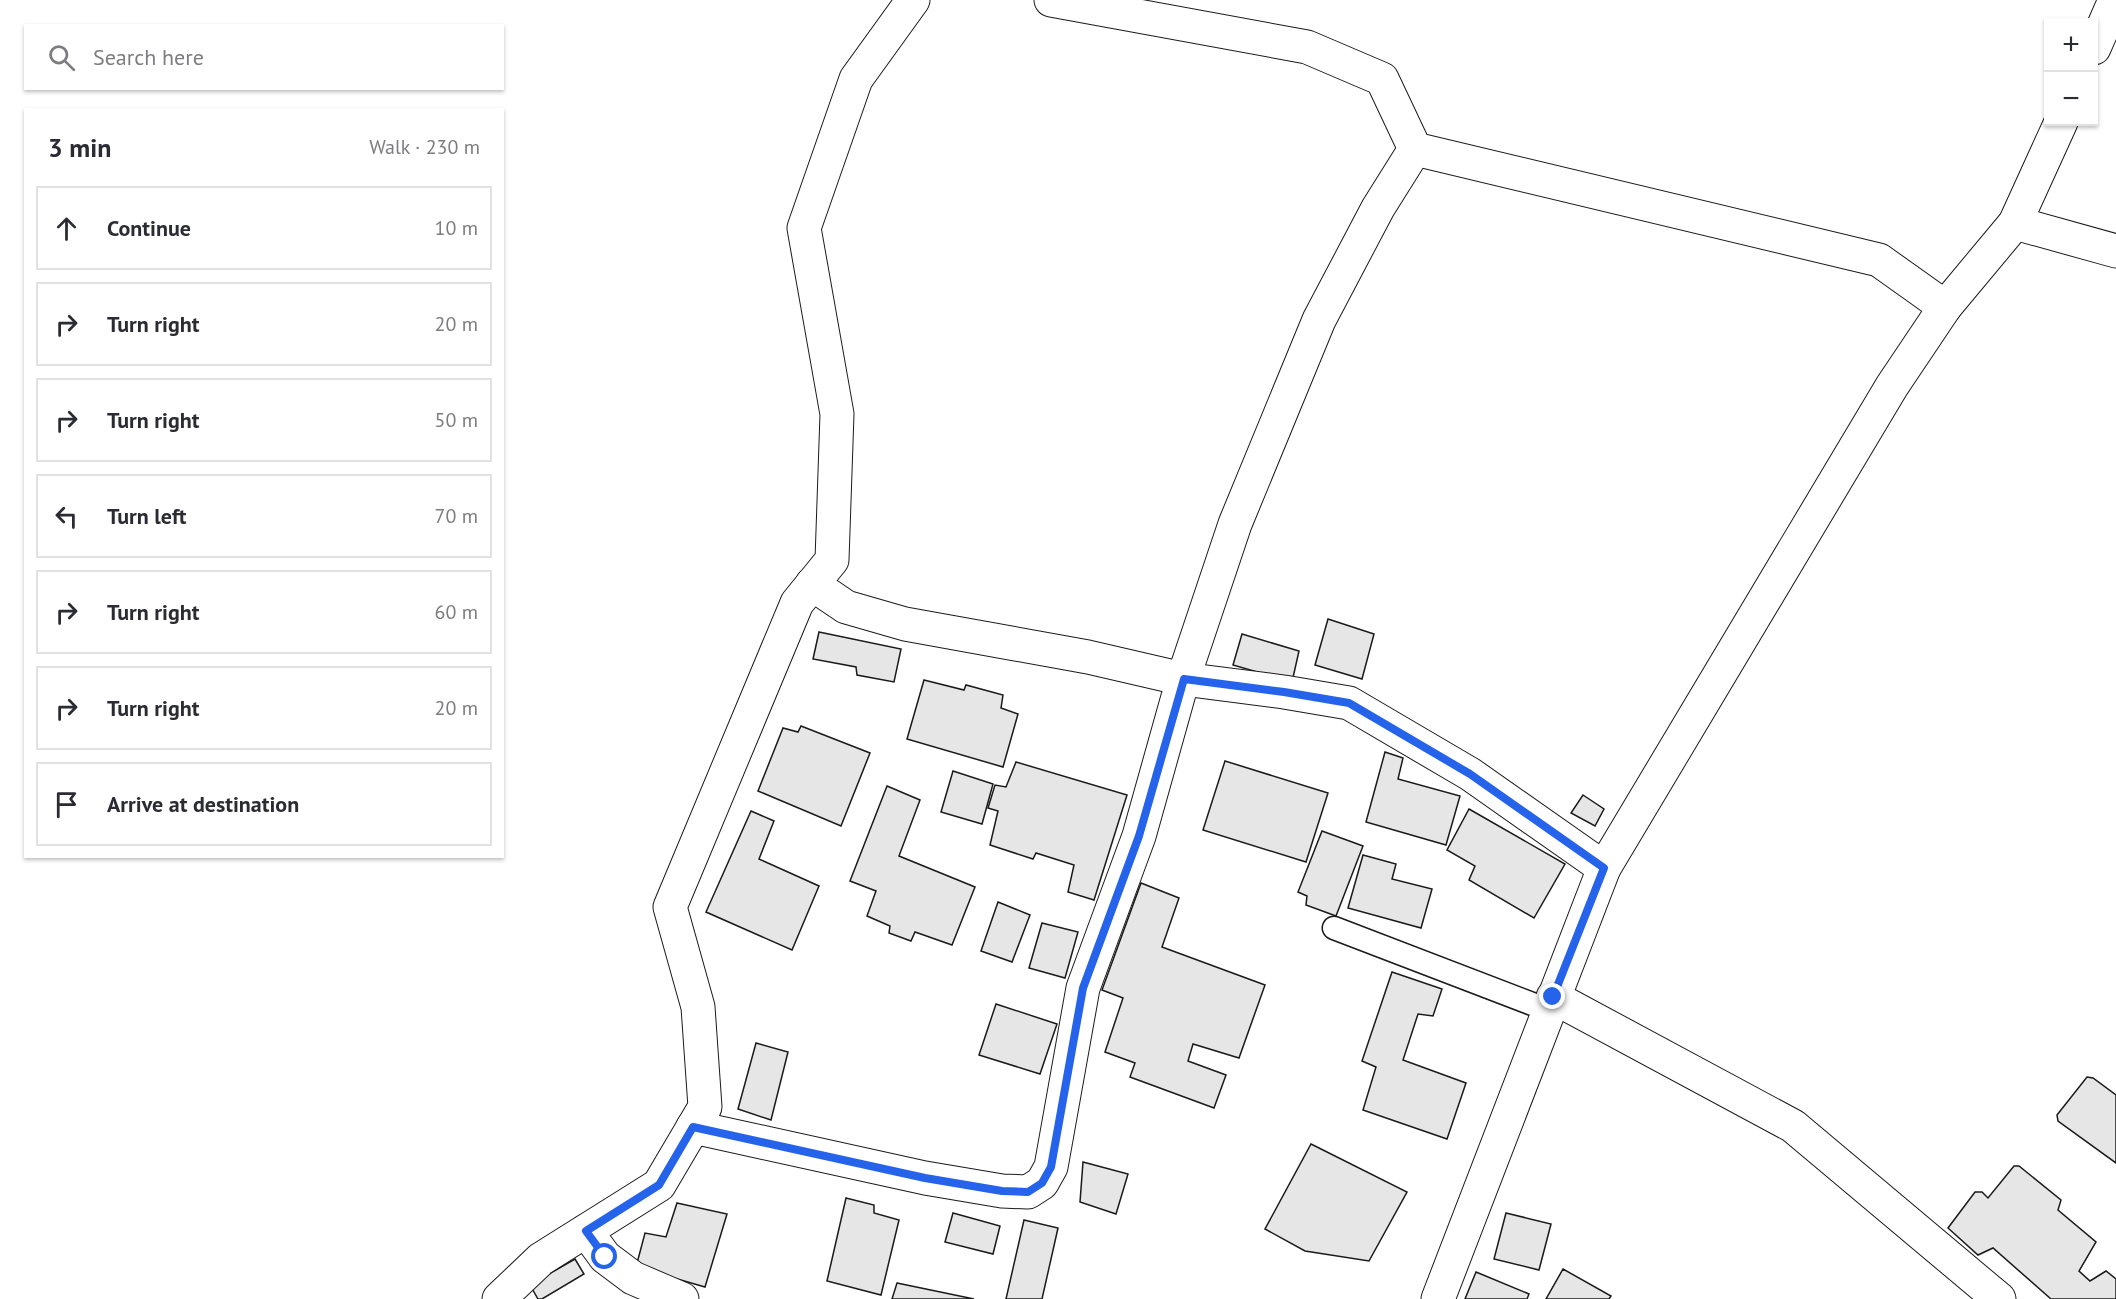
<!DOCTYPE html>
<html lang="en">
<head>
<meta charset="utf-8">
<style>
	body { margin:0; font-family:"PT Sans",sans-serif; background:#f2f2f3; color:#2b2b33 }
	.controls { position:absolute; right:18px; top:18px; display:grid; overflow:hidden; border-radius:0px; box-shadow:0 2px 4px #0004 }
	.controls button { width:54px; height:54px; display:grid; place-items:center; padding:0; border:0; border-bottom:2px solid #e1e1e2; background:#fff; color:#2b2b33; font:30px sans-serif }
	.stop { position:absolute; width:18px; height:18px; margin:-14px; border:4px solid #2563eb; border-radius:50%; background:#fff }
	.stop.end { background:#2563eb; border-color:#fff; box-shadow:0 2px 6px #0008 }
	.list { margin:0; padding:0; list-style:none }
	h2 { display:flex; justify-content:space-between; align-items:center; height:78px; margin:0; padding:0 24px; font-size:26px }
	h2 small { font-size:20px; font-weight:400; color:#7c7c81 }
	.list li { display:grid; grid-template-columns:39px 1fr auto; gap:18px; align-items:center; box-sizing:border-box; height:84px; margin:0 12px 12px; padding:0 12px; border:2px solid #e1e1e2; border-radius:0px }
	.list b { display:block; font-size:22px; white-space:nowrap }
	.list em { font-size:20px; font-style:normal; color:#7c7c81 }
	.icon { flex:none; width:33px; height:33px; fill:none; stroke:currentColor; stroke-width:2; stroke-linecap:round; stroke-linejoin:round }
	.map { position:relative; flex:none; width:2116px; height:1299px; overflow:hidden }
	.search { position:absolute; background:#fff; box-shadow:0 2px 4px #0004; left:24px; top:24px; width:480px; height:66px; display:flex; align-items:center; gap:15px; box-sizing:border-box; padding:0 21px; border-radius:0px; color:#7c7c81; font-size:22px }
	.panel { position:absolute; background:#fff; box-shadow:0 2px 4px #0004; left:24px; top:108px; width:480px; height:750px; border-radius:0px }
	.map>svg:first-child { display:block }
	.building { fill:#e6e6e6; stroke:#1a1a1a; stroke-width:1.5 }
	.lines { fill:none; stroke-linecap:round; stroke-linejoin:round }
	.service-casing { stroke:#1a1a1a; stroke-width:25 }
	.minor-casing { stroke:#1a1a1a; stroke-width:35 }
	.service { stroke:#fff; stroke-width:22 }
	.minor { stroke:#fff; stroke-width:33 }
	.route { stroke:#2563eb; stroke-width:8 }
</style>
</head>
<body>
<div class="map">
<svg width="2116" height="1299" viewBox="0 0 2116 1299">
	<rect width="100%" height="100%" fill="#fff"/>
	<g class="building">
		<polygon points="1328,619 1374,634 1362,679 1315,665"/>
		<polygon points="819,632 901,649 894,682 857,675 856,667 813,659"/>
		<polygon points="1242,634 1299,651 1292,682 1233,665"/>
		<polygon points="924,680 964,690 966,685 1003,695 1001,708 1018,714 1003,767 907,739"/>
		<polygon points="801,726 870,753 841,826 758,791 783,728 798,732"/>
		<polygon points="1385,752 1403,758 1398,779 1460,796 1446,845 1366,822"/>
		<polygon points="1225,761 1328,793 1306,862 1203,830"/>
		<polygon points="1016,762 1127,795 1094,900 1068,892 1074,865 1036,853 1033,859 990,845 998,811 988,808 995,785 1006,787"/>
		<polygon points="953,771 993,784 982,824 941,812"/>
		<polygon points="887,786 920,800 899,856 975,887 952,945 915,932 911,941 889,933 890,926 867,916 876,891 850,881"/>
		<polygon points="1583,795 1604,809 1595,826 1571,813"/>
		<polygon points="1469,809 1565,864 1534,918 1469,880 1475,866 1447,850"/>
		<polygon points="751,811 774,821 759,859 819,886 792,950 706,912"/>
		<polygon points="1322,831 1363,846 1336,916 1306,905 1307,896 1298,892"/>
		<polygon points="1363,855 1396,864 1392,879 1432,889 1421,928 1348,908"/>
		<polygon points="1141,883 1179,898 1162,947 1265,985 1239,1058 1193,1044 1188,1061 1226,1075 1214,1108 1130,1077 1135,1063 1105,1052 1123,998 1102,990"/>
		<polygon points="998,902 1030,915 1012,962 981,951"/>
		<polygon points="1042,923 1078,932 1065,978 1029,968"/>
		<polygon points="1392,972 1442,989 1433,1016 1418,1014 1403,1060 1466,1083 1447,1139 1363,1110 1376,1067 1362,1061"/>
		<polygon points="996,1004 1057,1024 1040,1074 979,1055"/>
		<polygon points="756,1043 788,1052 771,1120 738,1109"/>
		<polygon points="2087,1077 2093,1078 2116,1095 2116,1163 2058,1121 2057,1115"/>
		<polygon points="1311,1144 1407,1192 1369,1261 1305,1251 1265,1229"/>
		<polygon points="1083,1162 1128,1174 1116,1214 1080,1202"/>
		<polygon points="2014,1166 2019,1166 2061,1200 2058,1210 2096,1242 2079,1271 2090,1281 2106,1271 2116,1279 2116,1299 2051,1299 1993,1248 1978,1255 1948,1228 1975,1192 1982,1192 1988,1198"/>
		<polygon points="846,1198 874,1205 874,1213 899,1220 881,1295 827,1281"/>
		<polygon points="677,1203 727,1214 705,1287 636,1267 645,1233 666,1237"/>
		<polygon points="953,1213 1000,1226 993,1254 945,1242"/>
		<polygon points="1506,1213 1551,1224 1539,1270 1494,1259"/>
		<polygon points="1024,1220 1058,1228 1042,1299 1006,1299"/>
		<polygon points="575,1259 584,1274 542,1299 538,1299 530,1285"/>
		<polygon points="1563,1269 1611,1296 1609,1299 1546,1299"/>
		<polygon points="1476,1272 1529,1294 1527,1299 1465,1299"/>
		<polygon points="897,1283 974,1299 892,1299"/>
	</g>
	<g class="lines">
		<g class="service-casing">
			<polyline id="service" points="1334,928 1548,1010"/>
		</g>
		<g class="minor-casing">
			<g id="minor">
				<polyline points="1051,0 1307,47 1382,79 1415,149 1879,260 1945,307"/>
				<polyline points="2094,48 2115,0"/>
				<polyline points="2015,223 2116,251"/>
				<polyline points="812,584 846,607 905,624 1088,657 1183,679 1284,692 1349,703 1470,774 1604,868"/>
				<polyline points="1553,997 1793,1126 1999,1299"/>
				<polyline points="693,1127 925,1178 1002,1191 1028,1192 1042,1183 1051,1167 1083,988 1139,836 1183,679 1235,524 1319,320 1378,208 1415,149"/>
				<polyline points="586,1231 605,1257 633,1278 682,1299"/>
				<polyline points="499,1299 541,1259 659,1185 705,1107 698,1007 670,907 797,603 832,560 837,414 804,228 856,79 913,0"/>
				<polyline points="1438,1299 1604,868 1892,386 1945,307 2015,223 2061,122"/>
			</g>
		</g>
		<use href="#service" class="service"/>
		<use href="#minor" class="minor"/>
	</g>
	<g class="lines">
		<polyline class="route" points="605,1257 586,1231 659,1185 693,1127 925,1178 1002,1191 1028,1192 1042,1183 1051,1167 1083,988 1139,836 1184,679 1284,692 1349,703 1470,774 1604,868 1553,997"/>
	</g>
</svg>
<div class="controls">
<button>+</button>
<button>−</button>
</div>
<div class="stop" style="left:605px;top:1257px"></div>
<div class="stop end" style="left:1553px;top:997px"></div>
<div class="search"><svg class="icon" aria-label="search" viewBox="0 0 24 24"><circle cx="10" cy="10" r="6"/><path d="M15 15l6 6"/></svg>Search here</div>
<section class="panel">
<h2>3 min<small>Walk · 230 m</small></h2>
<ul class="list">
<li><svg class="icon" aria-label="ahead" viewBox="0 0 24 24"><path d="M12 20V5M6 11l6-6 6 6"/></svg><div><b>Continue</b></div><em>10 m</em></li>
<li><svg class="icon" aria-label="right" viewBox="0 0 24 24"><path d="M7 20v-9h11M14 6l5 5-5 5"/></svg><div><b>Turn right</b></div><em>20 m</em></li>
<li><svg class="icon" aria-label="right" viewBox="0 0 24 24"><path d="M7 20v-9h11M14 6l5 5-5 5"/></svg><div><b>Turn right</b></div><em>50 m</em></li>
<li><svg class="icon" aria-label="left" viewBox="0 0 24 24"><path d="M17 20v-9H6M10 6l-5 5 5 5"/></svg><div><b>Turn left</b></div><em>70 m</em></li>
<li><svg class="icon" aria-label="right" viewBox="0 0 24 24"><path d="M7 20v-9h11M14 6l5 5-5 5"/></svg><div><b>Turn right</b></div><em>60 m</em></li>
<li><svg class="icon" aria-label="right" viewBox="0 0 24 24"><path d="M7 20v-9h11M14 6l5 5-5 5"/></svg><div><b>Turn right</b></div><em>20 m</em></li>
<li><svg class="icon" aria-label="arrive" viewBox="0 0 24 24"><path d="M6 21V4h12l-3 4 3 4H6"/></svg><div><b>Arrive at destination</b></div></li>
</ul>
</section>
</div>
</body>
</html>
